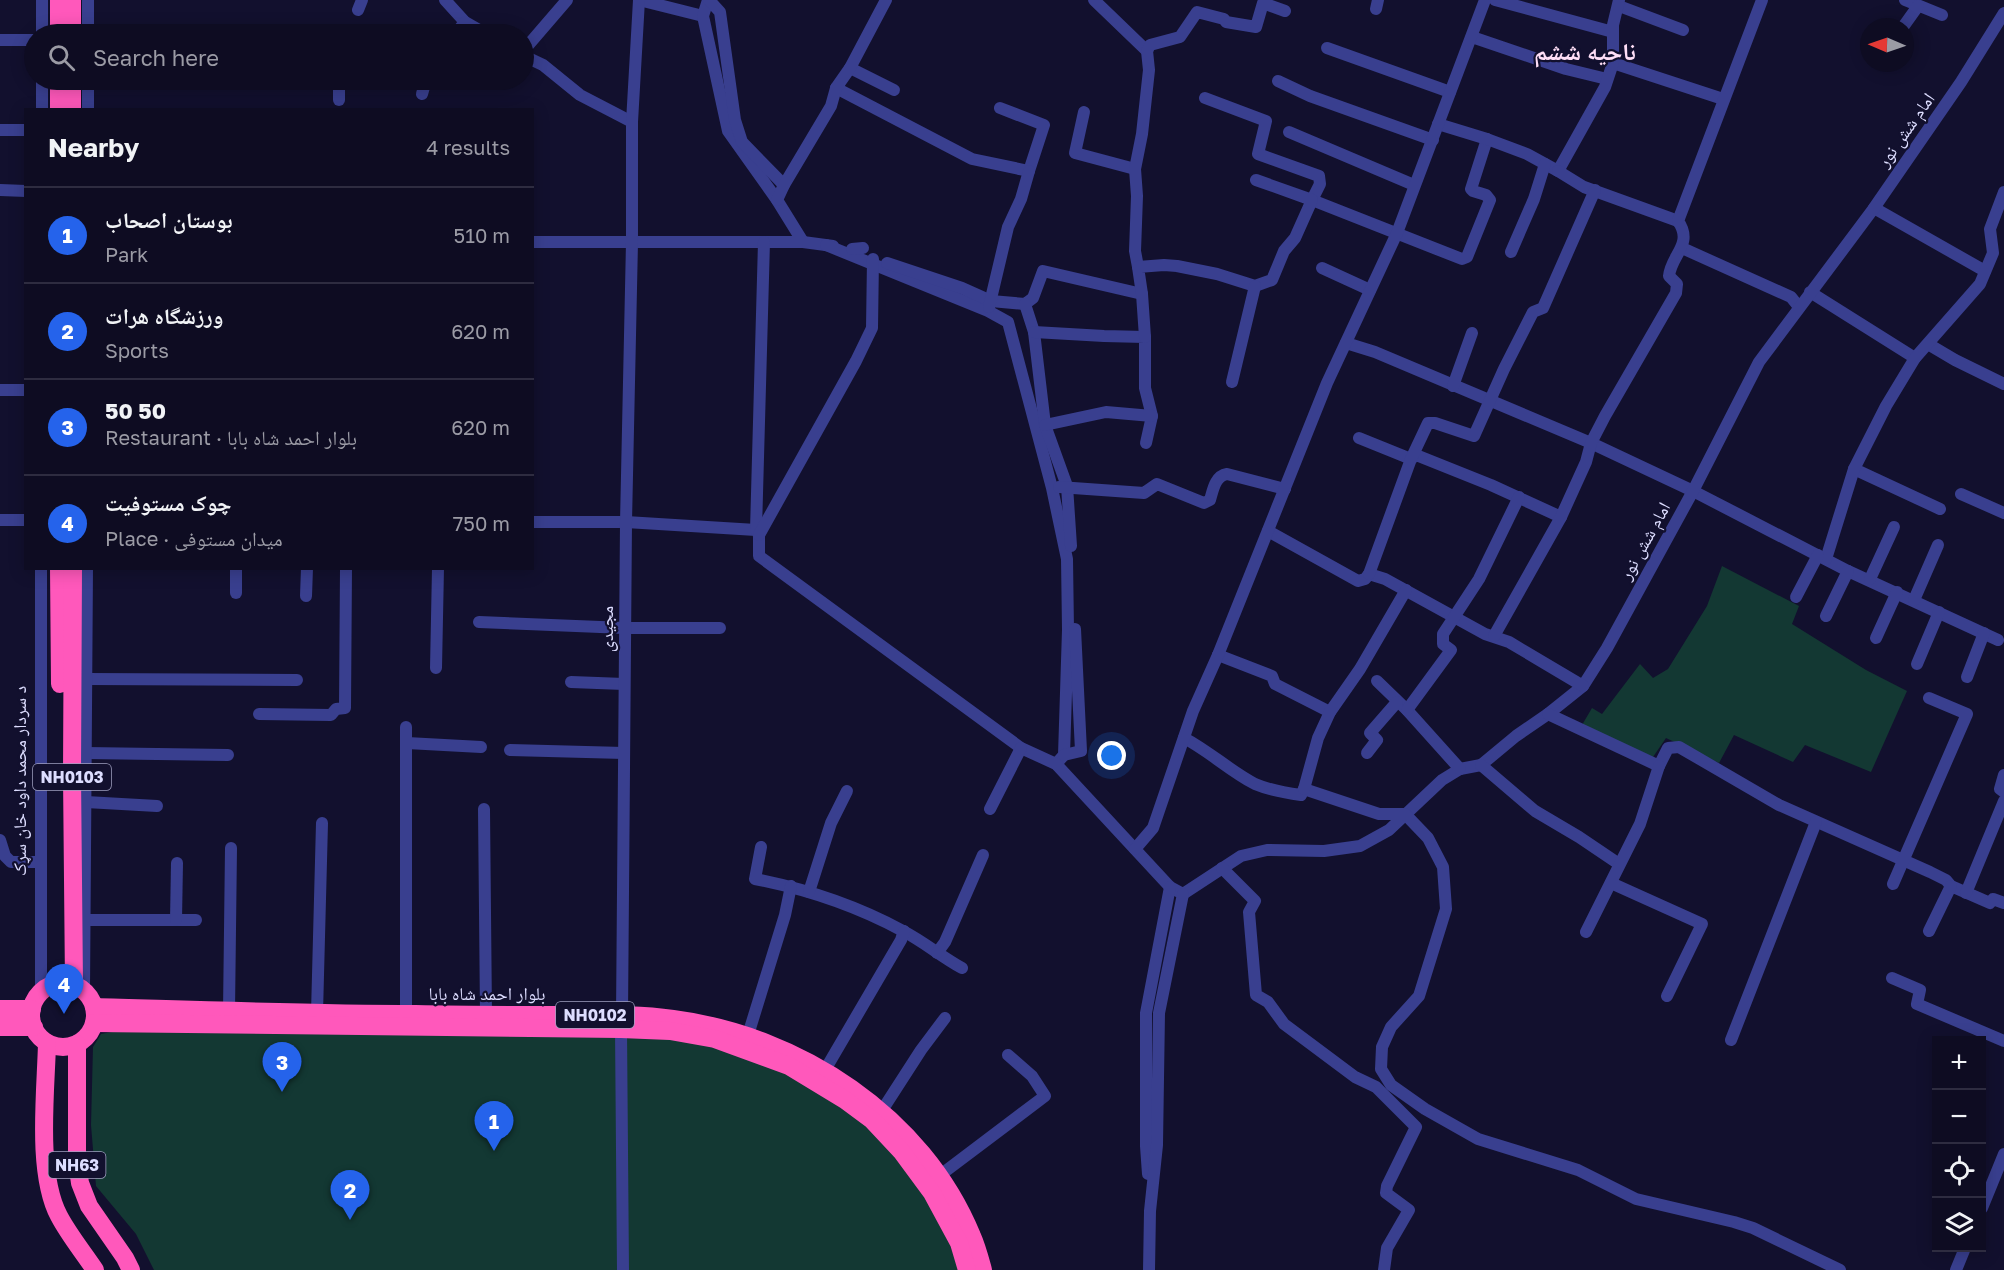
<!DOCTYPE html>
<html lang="en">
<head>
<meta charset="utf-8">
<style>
	body { margin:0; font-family:"Golos Text","Noto Naskh Arabic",sans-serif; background:#1c1a2f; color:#f1f3f6 }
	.controls { position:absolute; right:18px; bottom:18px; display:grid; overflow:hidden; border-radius:0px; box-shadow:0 3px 15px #0003 }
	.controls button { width:54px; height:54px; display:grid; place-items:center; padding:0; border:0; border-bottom:2px solid #2e2c40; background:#0e0c22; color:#f1f3f6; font:30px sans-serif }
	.compass { position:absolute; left:1860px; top:18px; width:54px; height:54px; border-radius:50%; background:#0e0c22; box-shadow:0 3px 15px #0003; rotate:272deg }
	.you { position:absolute; left:1112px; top:756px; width:21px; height:21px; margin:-15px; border:4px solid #fff; border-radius:50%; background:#1a73e8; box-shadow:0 0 0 9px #1a73e833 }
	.badge { display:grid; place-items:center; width:39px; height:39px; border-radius:50%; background:#2563eb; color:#fff; font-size:20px; font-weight:700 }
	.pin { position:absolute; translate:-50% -50px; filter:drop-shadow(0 2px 3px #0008) }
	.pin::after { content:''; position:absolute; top:32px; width:21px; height:18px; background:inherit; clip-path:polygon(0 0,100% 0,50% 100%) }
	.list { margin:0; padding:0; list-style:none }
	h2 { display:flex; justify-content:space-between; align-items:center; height:78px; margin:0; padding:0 24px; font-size:26px }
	h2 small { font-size:20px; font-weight:400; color:#9b9ba5 }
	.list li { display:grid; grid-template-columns:39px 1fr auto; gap:18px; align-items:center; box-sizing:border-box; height:96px; padding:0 24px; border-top:2px solid #2e2c40 }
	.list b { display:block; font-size:22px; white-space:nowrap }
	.list p { margin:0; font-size:20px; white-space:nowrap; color:#9b9ba5 }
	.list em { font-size:20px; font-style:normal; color:#9b9ba5 }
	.icon { flex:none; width:33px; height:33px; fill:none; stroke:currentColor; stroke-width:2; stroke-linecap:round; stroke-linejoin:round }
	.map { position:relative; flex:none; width:2004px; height:1270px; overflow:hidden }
	.search { position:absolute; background:#0e0c22; box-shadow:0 3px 15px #0003; left:24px; top:24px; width:510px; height:66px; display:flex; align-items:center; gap:15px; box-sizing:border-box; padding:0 21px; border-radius:33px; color:#9b9ba5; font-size:22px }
	.panel { position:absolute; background:#0e0c22; box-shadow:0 3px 15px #0003; left:24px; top:108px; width:510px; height:462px; border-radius:0px }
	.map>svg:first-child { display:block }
	.green { fill:#133833 }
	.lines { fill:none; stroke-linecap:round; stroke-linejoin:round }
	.minor { stroke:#393f8f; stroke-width:12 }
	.highway { stroke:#ff58bb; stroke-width:18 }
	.labels { text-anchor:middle; stroke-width:4.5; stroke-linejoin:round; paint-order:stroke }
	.shield { fill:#12102e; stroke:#a0a0c0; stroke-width:1.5 }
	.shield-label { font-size:16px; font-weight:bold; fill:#ddf }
	.street-label { font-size:18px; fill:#ddf; stroke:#12102e }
	.district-label { font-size:24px; font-weight:bold; fill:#ffdff7; stroke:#12102e }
</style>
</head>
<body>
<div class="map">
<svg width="2004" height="1270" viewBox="0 0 2004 1270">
	<rect width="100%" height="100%" fill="#12102e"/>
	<g class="green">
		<polygon points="1722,566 1799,606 1792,624 1866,670 1907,691 1871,772 1805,745 1793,762 1734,735 1719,763 1666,738 1653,757 1582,725 1592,708 1602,714 1640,664 1653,678 1668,669 1707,606"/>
		<polygon points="117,1031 639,1033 752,1053 851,1107 931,1196 961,1270 154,1270 136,1234 96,1186 91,1125 93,1047 101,1034"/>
	</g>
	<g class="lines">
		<g class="minor">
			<polyline points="445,0 465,22 486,34"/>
			<polyline points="639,0 703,16"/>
			<polyline points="708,0 703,16 728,131 777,200 803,242"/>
			<polyline points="709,0 720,12 735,120 742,142 784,185"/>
			<polyline points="1094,0 1147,51"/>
			<polyline points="1495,0 1613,32"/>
			<polyline points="1905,0 1942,15"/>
			<polyline points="1619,6 1683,30"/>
			<polyline points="1376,9 1378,0"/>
			<polyline points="358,10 362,0"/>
			<polyline points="1903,27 1918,6"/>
			<polyline points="42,34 42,0"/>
			<polyline points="88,34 88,0"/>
			<polyline points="455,34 465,22"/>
			<polyline points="1472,37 1566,69 1607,79"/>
			<polyline points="0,40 34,40"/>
			<polyline points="1327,48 1450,92"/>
			<polyline points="524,50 567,0"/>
			<polyline points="524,56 543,65 580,95 632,122"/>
			<polyline points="1613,63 1723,99"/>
			<polyline points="850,68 894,90"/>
			<polyline points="339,80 339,100"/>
			<polyline points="1278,81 1310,96 1433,140"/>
			<polyline points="836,88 972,159 1029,171 1044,125 1000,108"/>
			<polyline points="422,94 426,80"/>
			<polyline points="1205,98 1266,121 1258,154 1319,176 1320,184 1312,200 1462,259 1467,257 1490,200 1486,195 1473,191 1471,189 1487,139"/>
			<polyline points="42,110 42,80"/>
			<polyline points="88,110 88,80"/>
			<polyline points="1084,112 1075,153 1135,169"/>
			<polyline points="1438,124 1487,139 1527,154 1558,171 1605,87 1613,63 1613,25 1619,0"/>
			<polyline points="0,130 26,130"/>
			<polyline points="1289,132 1414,185"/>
			<polyline points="1558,171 1584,187 1678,221"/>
			<polyline points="0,190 26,191"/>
			<polyline points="777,200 784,185 831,106 836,88 850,68 886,0"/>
			<polyline points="1874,208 1985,271"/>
			<polyline points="532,242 803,242 833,246"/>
			<polyline points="826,245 988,311 1008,322 1052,488 1067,559 1068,630 1064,755 1056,764"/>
			<polyline points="1682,248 1791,297 1799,307"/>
			<polyline points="852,249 863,248"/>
			<polyline points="1511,252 1534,199 1545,164"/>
			<polyline points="887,263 962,288 991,301 1025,304 1033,298 1043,271 1142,294"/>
			<polyline points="1138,267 1135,251 1137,196 1135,169 1142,134 1149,70 1147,51 1150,45 1180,37 1197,12 1224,19 1226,22 1256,27 1263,3 1285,11"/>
			<polyline points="1322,268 1370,290"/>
			<polyline points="1810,292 1915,358"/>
			<polyline points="1025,304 1034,332 1045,425 1067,486 1071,546"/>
			<polyline points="989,307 1008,227 1021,199 1029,171"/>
			<polyline points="1034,332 1104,336 1145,337 1145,388 1152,416 1146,443"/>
			<polyline points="1145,337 1142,294 1138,267 1164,265 1177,266 1217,274 1255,286 1272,280 1284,251 1295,238 1312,200 1256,180"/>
			<polyline points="1346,343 1375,352 1591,443 1693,491 1848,571 1998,640"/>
			<polyline points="1928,344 1955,360 2004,384"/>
			<polyline points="1232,382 1255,286"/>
			<polyline points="1453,386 1472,333"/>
			<polyline points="0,390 26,390"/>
			<polyline points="1045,425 1106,412 1152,416"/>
			<polyline points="1359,438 1411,459 1416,455 1491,485 1561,517"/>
			<polyline points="1854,469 1940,509"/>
			<path d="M1059 487 1144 493 1157 484 1204 503 1210 500C1213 490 1215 476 1227 474L1285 489"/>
			<polyline points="1961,494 2004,513"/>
			<polyline points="0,520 26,520"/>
			<polyline points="532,522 626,522 756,530 759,535 759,556 1021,748 1056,764 1170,887 1183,894 1241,856 1267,850 1324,851 1360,846 1389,830 1442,780 1460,769 1481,765 1516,736 1548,714 1583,686 1607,648 1693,491 1759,362 1874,208 1961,82 2004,13"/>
			<polyline points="756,530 764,242"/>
			<polyline points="1268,531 1358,581 1365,579 1369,574 1385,579 1485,634 1509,642 1583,686"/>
			<polyline points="759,535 856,361 872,328 873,259"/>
			<polyline points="1826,559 1854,469 1886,406 1915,358 1980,284 1993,253 1990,229 2004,192"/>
			<polyline points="1369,574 1411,459 1428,423 1435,423 1474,436 1504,369 1533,312 1543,308 1595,190"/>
			<polyline points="1870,579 1894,527"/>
			<polyline points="236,593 236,568"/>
			<polyline points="306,596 307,568"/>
			<polyline points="1796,597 1818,555"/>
			<polyline points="1914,600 1938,545"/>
			<polyline points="1826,616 1848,571"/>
			<polyline points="479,622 625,628 720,628"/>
			<path d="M1494 636 1561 517 1586 462 1591 443 1605 416 1676 293 1677 284 1669 276C1671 255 1694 244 1678 221L1762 0"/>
			<polyline points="1876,638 1897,592"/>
			<polyline points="1218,655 1272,676 1275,684 1330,712"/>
			<polyline points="1917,664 1939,612"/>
			<polyline points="436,668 438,568"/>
			<polyline points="1967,677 1984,633"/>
			<polyline points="86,679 297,680"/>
			<polyline points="1377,681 1407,710 1460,769"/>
			<polyline points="571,682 624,684"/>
			<polyline points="1407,710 1451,650 1443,644 1443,634 1479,579 1519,497"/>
			<polyline points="259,714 331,715 336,709 345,708 346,568"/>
			<polyline points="1548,714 1659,766 1668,748 1679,747 1779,805 1930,872 1946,880 1951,886 1990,903 1993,899 2004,903"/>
			<path d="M1184 738C1209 751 1230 771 1255 784 1269 790 1286 793 1301 795L1304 789 1379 814H1405L1428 838 1443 867 1446 909 1419 996 1391 1027 1382 1047 1381 1069 1391 1085 1425 1109 1478 1139 1578 1170 1636 1199 1734 1222 1753 1228 1840 1270"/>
			<polyline points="407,743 481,747"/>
			<polyline points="510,750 624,753"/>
			<polyline points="86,753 228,755"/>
			<polyline points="1367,753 1377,740 1370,733 1397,702"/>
			<polyline points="1064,755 1081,751 1075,629"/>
			<polyline points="1481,765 1535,811 1579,837 1619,864"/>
			<polyline points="2004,775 2000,789 2004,792"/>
			<polyline points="1304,789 1318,738 1330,712 1360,669 1406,590"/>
			<polyline points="86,802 157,806"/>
			<polyline points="484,809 486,1015"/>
			<polyline points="990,809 1021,748"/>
			<polyline points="0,840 5,856 11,862 41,862"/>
			<path d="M761 847 755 879C806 889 857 906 903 931 924 942 942 957 962 968"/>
			<polyline points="1135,849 1153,828 1193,711 1218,655 1327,383 1397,233 1485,0"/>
			<polyline points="1222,868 1255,901 1249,912 1256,995 1268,1002 1284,1024 1355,1077 1376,1087 1416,1127 1387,1186 1386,1193 1409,1210 1387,1248 1384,1270"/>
			<polyline points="1611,883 1702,924 1667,996"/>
			<polyline points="1893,884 1967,714 1929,698"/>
			<polyline points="809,892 831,823 847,791"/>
			<polyline points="1966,893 2004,801"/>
			<polyline points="86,920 196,920"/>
			<polyline points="176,920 177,863"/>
			<polyline points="1929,931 1951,886"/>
			<polyline points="1586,932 1640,824 1659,766"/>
			<polyline points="937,953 945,942 983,855"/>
			<polyline points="1892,978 1920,990 1917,1004 2004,1041"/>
			<polyline points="84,992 87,568"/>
			<polyline points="41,993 41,568"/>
			<polyline points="229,1011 231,848"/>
			<polyline points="317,1013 322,823"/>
			<polyline points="406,1014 406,727"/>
			<polyline points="622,1016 626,522 632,242 632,122 639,0"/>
			<polyline points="621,1029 623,1270"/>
			<polyline points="748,1035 785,915 791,886"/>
			<polyline points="1731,1040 1816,822"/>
			<polyline points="825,1070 901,940 904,931"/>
			<polyline points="881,1112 921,1050 945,1018"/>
			<polyline points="1148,1174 1146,1146 1146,1013 1170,887"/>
			<polyline points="939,1176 1045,1096 1032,1076 1008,1055"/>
			<polyline points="1982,1208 2004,1154"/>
			<polyline points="1149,1270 1150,1211 1157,1145 1159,1013 1183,894"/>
			<polyline points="1956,1270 1965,1248"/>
		</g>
		<g class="highway">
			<polyline points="72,0 72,34"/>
			<polyline points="59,34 59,0"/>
			<polyline points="72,80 72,110"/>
			<polyline points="59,110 59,80"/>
			<polyline points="59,568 60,684"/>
			<polyline points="73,568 72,775 74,985"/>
			<circle cx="63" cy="1015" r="32"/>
			<path d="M94 1007C201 1010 309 1014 416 1014 466 1015 517 1015 567 1015 602 1015 638 1014 673 1019 799 1035 923 1116 972 1236 977 1247 980 1259 983 1270"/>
			<polyline points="0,1009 32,1009"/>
			<polyline points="94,1023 621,1029 670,1031 715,1039 789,1066 845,1100 872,1120 901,1151 932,1193 959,1243 967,1270"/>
			<polyline points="0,1027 34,1027"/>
			<path d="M47 1043C46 1091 36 1173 59 1216 69 1235 83 1252 95 1270"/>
			<polyline points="77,1044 77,1162 80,1183 89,1206 125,1258 131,1270"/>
		</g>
	</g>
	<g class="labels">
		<g class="shield">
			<rect x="33" y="764" width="78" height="26" rx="4.5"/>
			<rect x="556" y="1002" width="78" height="26" rx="4.5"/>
			<rect x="48.5" y="1152" width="57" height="26" rx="4.5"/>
		</g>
		<g class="shield-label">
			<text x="72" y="783">NH0103</text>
			<text x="595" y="1021">NH0102</text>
			<text x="77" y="1171">NH63</text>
		</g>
		<g class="street-label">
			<text transform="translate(1906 130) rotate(-55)" y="6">امام شش نور</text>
			<text transform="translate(1645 541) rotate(-61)" y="6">امام شش نور</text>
			<text transform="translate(607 629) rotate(-90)" y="6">مجیدی</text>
			<text transform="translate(20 781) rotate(-90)" y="6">د سردار محمد داود خان سړک</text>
			<text x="487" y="1000">بلوار احمد شاه بابا</text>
		</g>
		<g class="district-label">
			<text x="1585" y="60">ناحیه ششم</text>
		</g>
	</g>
</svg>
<div class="controls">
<button>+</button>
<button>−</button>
<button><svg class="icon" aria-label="locate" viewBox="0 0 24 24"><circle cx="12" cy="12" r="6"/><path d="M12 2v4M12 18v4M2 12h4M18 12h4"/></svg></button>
<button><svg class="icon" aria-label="layers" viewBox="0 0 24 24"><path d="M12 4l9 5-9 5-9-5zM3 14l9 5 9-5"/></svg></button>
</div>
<svg class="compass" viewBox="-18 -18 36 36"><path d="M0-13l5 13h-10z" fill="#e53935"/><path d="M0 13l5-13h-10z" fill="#9b9ba5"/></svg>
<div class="you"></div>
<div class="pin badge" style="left:494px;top:1151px">1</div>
<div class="pin badge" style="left:350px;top:1220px">2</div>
<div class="pin badge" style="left:282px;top:1092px">3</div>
<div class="pin badge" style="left:64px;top:1014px">4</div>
<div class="search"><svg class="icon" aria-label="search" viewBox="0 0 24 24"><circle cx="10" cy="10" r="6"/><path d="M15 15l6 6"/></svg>Search here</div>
<section class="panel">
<h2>Nearby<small>4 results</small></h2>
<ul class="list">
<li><span class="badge">1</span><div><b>بوستان اصحاب</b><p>Park</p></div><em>510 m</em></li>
<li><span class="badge">2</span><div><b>ورزشگاه هرات</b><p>Sports</p></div><em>620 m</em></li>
<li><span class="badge">3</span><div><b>50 50</b><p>Restaurant · بلوار احمد شاه بابا</p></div><em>620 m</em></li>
<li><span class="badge">4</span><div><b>چوک مستوفیت</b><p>Place · میدان مستوفی</p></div><em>750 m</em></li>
</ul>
</section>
</div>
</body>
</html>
